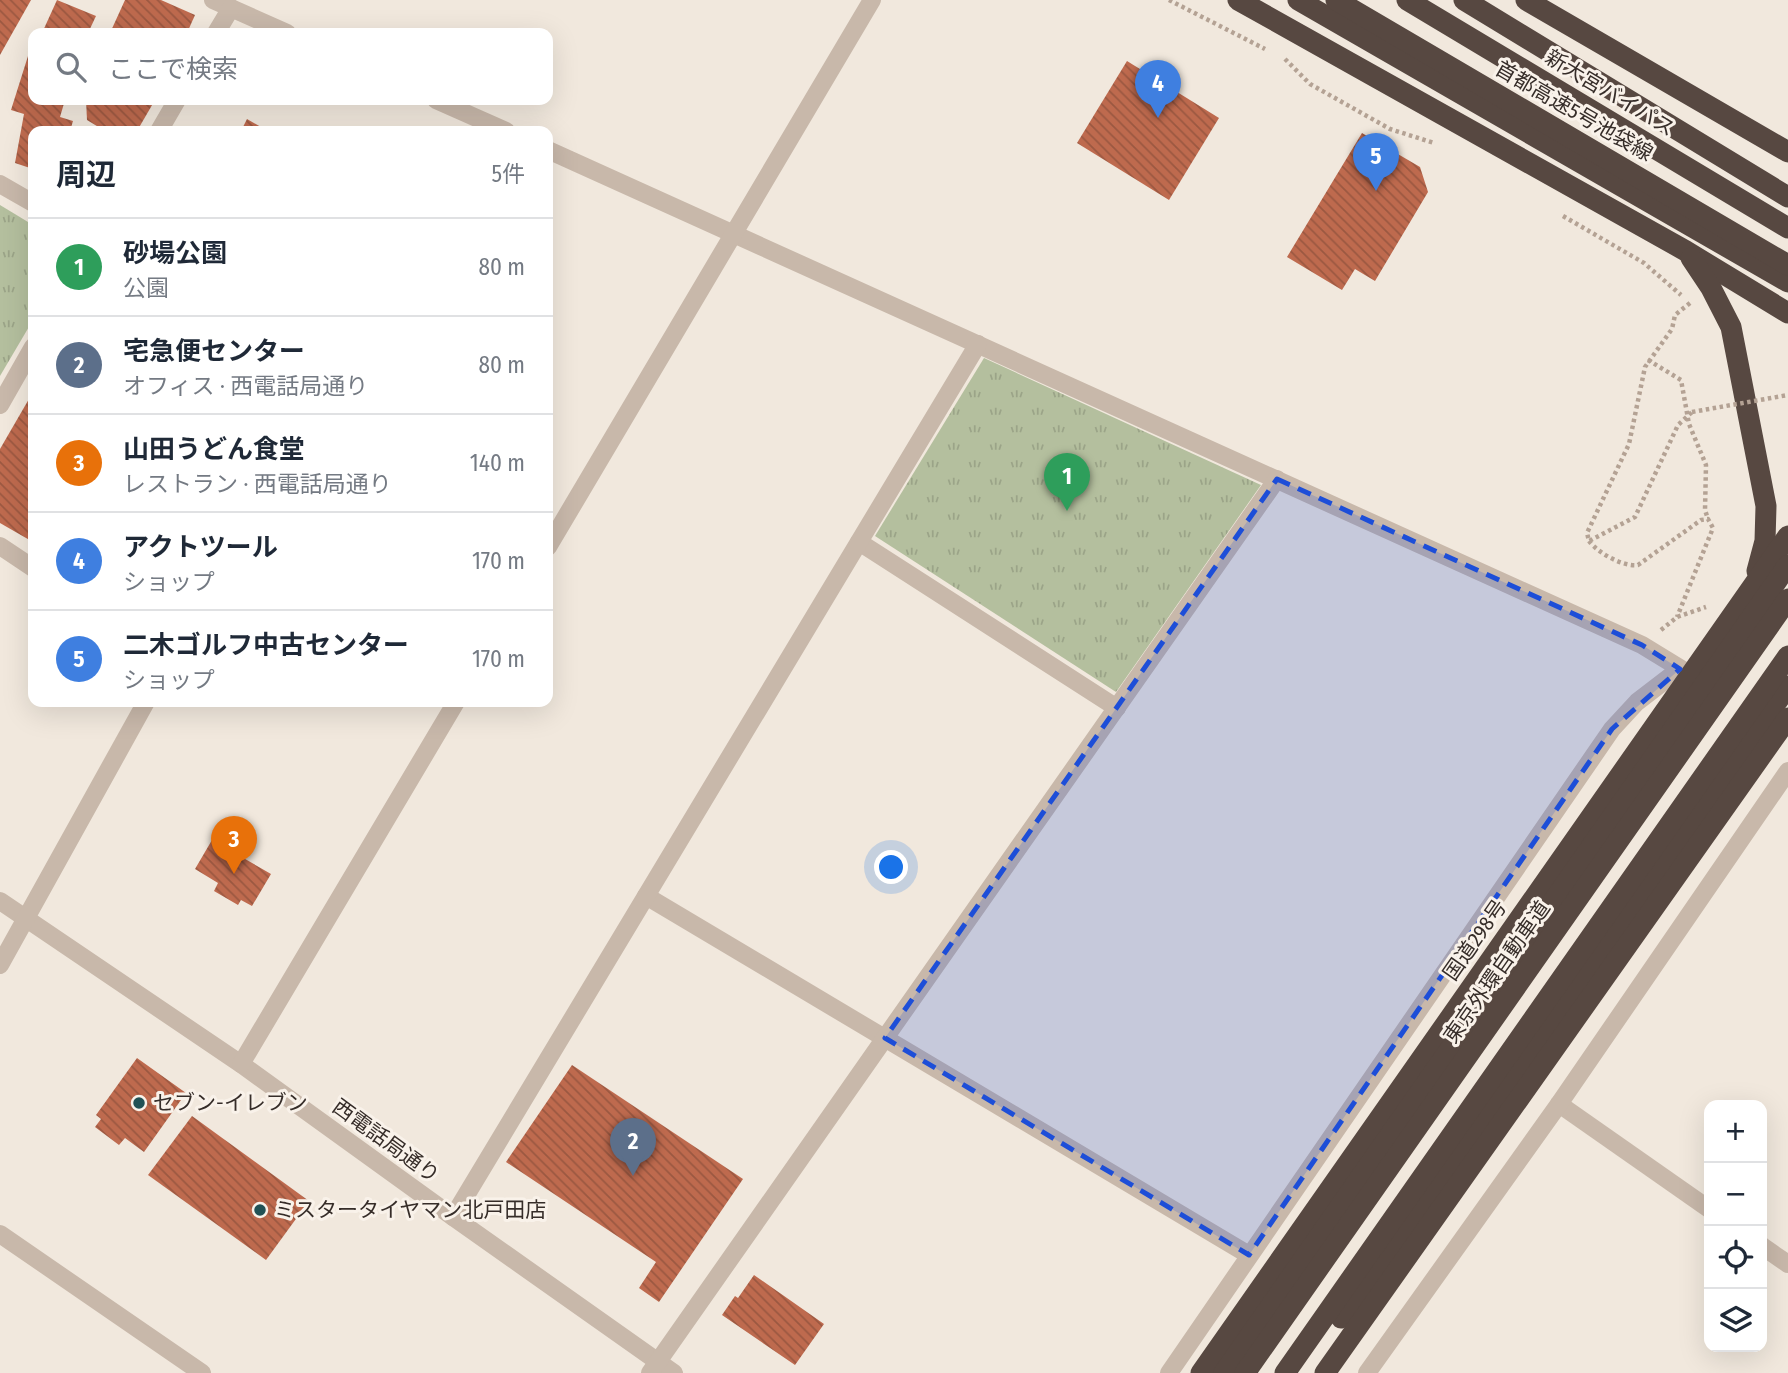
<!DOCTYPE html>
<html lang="ja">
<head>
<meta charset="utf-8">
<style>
	body { margin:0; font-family:"Fira Sans Condensed","Noto Sans JP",sans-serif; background:#f6f6f7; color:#1f2937 }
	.controls { position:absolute; right:21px; bottom:21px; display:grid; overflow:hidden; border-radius:14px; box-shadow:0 7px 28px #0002 }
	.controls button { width:63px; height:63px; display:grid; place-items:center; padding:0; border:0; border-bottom:2px solid #e0e1e3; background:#fff; color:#1f2937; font:35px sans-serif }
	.you { position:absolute; left:892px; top:868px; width:24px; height:24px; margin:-18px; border:5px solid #fff; border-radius:50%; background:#1a73e8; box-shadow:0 0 0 10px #1a73e833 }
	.badge { display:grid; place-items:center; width:46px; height:46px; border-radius:50%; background:#0b8043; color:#fff; font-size:23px; font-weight:700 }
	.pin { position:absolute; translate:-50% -58px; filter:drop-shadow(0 2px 4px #0008) }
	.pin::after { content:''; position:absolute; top:37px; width:24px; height:21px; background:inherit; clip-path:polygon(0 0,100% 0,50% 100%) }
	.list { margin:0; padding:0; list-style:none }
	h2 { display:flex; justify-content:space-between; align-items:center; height:91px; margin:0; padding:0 28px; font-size:30px }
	h2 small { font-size:23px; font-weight:400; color:#747a83 }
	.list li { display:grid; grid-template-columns:46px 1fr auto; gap:21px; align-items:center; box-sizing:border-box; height:98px; padding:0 28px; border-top:2px solid #e0e1e3 }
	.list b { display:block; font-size:26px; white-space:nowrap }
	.list p { margin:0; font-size:23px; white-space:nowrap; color:#747a83 }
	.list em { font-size:23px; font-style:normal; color:#747a83 }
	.icon { flex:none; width:38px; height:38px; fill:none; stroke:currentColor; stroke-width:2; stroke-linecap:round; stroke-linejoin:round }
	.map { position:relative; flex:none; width:1788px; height:1373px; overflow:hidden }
	.search { position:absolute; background:#fff; box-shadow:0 7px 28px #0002; left:28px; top:28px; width:525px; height:77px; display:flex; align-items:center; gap:18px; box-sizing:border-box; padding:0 24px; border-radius:14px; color:#747a83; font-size:26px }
	.panel { position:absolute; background:#fff; box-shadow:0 7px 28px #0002; left:28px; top:126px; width:525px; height:581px; border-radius:14px }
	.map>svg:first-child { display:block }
	.grass { fill:url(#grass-tufts) }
	.building { fill:url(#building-back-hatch) }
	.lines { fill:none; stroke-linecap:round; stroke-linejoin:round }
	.path { stroke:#b4a294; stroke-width:4.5; stroke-dasharray:3.5 3.5; stroke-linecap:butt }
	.minor { stroke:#c8b8aa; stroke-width:18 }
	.highway { stroke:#574841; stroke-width:21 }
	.path-bridge { stroke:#b4a294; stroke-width:4.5; stroke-dasharray:3.5 3.5; stroke-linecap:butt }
	.marked { fill:#1d4ed8; fill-opacity:0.2; stroke:#1d4ed8; stroke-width:5; stroke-dasharray:14 9; stroke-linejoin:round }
	.poi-dot { fill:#215155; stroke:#f9f2ea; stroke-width:2.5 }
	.labels { text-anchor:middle; stroke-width:6; stroke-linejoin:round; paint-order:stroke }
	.street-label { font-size:21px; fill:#362d29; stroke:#f9f2ea }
	.poi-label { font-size:21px; fill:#362d29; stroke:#f9f2ea; text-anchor:start }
</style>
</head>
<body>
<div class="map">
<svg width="1788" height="1373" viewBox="0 0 1788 1373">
	<defs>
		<pattern id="grass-tufts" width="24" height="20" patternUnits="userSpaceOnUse" patternTransform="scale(1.75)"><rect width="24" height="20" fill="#b4bf9e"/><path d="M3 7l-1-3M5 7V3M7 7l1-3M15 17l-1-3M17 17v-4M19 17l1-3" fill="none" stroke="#9ba488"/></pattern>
		<pattern id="building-back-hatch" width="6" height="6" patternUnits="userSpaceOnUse" patternTransform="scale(1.75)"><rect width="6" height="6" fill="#be6a4e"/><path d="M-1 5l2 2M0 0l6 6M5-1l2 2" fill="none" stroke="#9b5841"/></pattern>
	</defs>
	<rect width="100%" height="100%" fill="#f1e8dd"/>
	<g class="grass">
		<polygon points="0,205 33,225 33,320 0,376"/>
		<polygon points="984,358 1261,485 1116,692 875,536"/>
	</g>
	<g class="building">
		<polygon points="0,0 31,0 0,55"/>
		<polygon points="57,0 96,16 88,33 42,33"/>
		<polygon points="125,0 161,0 195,15 187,33 110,33"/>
		<polygon points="28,56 33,58 33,100 65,100 60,117 73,121 70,131 33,131 33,169 15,163 24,114 11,110"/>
		<polygon points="1127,61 1219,118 1169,200 1077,143"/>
		<polygon points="86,100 155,100 137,131 105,131 87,120"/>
		<polygon points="247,119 268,131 241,131"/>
		<polygon points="1362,133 1420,167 1428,192 1375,281 1355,269 1342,290 1287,257"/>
		<polygon points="33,392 33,542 0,523 0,449"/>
		<polygon points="212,840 271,874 252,906 241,900 238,905 214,891 218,883 195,869"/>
		<polygon points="137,1058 186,1093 144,1152 125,1138 119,1145 95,1127 101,1119 96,1115"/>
		<polygon points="572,1065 743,1179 659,1302 639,1288 656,1262 506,1162"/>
		<polygon points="192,1116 309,1201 266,1260 148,1175"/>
		<polygon points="754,1275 824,1324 795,1365 722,1315 735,1296 738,1298"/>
	</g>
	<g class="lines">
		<g class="path">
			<polyline points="1169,0 1265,49"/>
			<polyline points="1285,59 1310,84 1390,129 1434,143"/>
			<polyline points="1563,216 1644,263 1681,295"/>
			<polyline points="1690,303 1675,315 1672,329 1645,367 1629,444 1587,533 1589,541 1635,517 1678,425 1692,412"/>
			<polyline points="1648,360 1681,380 1689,424 1706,465 1705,510 1708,519"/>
			<path d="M1589 541C1598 553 1623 567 1638 565L1701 520 1708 519 1713 528 1677 617"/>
			<polyline points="1661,630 1677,617 1706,607"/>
		</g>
		<g class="minor">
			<polyline points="213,0 287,33"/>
			<polyline points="216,33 231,8"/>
			<polyline points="436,100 506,131"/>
			<polyline points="159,131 177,100"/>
			<polyline points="548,150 1642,645 1691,675"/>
			<polyline points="0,184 33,203"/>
			<polyline points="0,405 33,347"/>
			<polyline points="859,542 1117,708"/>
			<polyline points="0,546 33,568"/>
			<polyline points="548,547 872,0"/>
			<polyline points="646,896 1249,1255"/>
			<polyline points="0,901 241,1064 453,1217 674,1373"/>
			<polyline points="0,965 146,702"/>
			<polyline points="241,1064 456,702"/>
			<polyline points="1559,1104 1709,1209"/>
			<polyline points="453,1217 978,344"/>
			<polyline points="0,1234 202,1373"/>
			<polyline points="1762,1246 1788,1264"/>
			<polyline points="650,1373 1277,479"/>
			<polyline points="1169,1373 1612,729 1637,702 1680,669"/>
			<polyline points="1367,1373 1559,1104 1788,771"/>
		</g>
		<g class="highway">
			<polyline points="1238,0 1686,251 1788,313"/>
			<polyline points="1298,0 1788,282"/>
			<polyline points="1336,0 1788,265"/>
			<polyline points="1407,0 1788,228"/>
			<polyline points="1464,0 1788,197"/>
			<polyline points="1526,0 1788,152"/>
			<polyline points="1691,258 1711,288 1731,327 1766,506 1765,541 1757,571"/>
			<polyline points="1341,1318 1444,1177 1545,1028 1788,686"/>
			<polyline points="1201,1373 1788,536"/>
			<polyline points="1224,1373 1788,565"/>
			<polyline points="1245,1373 1788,599"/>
			<polyline points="1285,1373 1788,656"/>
			<polyline points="1325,1373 1788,718"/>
		</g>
		<polyline class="path-bridge" points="1692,412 1788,395"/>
	</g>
	<path class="marked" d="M1277 479 1642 645 1680 669 1612 729 1249 1255 885 1038Z"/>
	<g class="poi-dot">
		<circle cx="139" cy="1103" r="7"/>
		<circle cx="260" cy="1210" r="7"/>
	</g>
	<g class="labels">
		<g class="street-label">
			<text transform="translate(1610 93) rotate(31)" y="7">新大宮バイパス</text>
			<text transform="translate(1574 111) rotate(30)" y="7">首都高速5号池袋線</text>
			<text transform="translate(1475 940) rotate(-55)" y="7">国道298号</text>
			<text transform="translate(1497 972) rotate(-55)" y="7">東京外環自動車道</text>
			<text transform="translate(386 1141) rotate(36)" y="7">西電話局通り</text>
		</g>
		<g class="poi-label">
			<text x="153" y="1110">セブン-イレブン</text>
			<text x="274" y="1217">ミスタータイヤマン北戸田店</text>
		</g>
	</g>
</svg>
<div class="controls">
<button>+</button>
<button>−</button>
<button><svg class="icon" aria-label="locate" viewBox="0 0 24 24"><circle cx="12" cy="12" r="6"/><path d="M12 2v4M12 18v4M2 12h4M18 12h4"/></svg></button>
<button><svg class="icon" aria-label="layers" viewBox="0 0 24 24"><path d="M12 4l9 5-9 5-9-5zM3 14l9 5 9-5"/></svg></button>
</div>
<div class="you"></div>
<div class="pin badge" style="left:1067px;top:511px;background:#2e9e5b">1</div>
<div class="pin badge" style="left:633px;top:1176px;background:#5c6f8a">2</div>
<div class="pin badge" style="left:234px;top:874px;background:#e8710a">3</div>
<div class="pin badge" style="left:1158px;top:118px;background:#3f7fe0">4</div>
<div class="pin badge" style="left:1376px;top:191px;background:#3f7fe0">5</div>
<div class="search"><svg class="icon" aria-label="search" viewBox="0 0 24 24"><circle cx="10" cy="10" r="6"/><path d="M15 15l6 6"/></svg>ここで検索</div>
<section class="panel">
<h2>周辺<small>5件</small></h2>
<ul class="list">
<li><span class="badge" style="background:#2e9e5b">1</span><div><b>砂場公園</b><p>公園</p></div><em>80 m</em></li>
<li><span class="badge" style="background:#5c6f8a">2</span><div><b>宅急便センター</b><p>オフィス · 西電話局通り</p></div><em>80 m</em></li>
<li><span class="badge" style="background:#e8710a">3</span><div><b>山田うどん食堂</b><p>レストラン · 西電話局通り</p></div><em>140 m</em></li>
<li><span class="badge" style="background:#3f7fe0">4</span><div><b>アクトツール</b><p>ショップ</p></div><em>170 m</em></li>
<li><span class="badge" style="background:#3f7fe0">5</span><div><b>二木ゴルフ中古センター</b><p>ショップ</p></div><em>170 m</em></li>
</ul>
</section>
</div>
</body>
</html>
